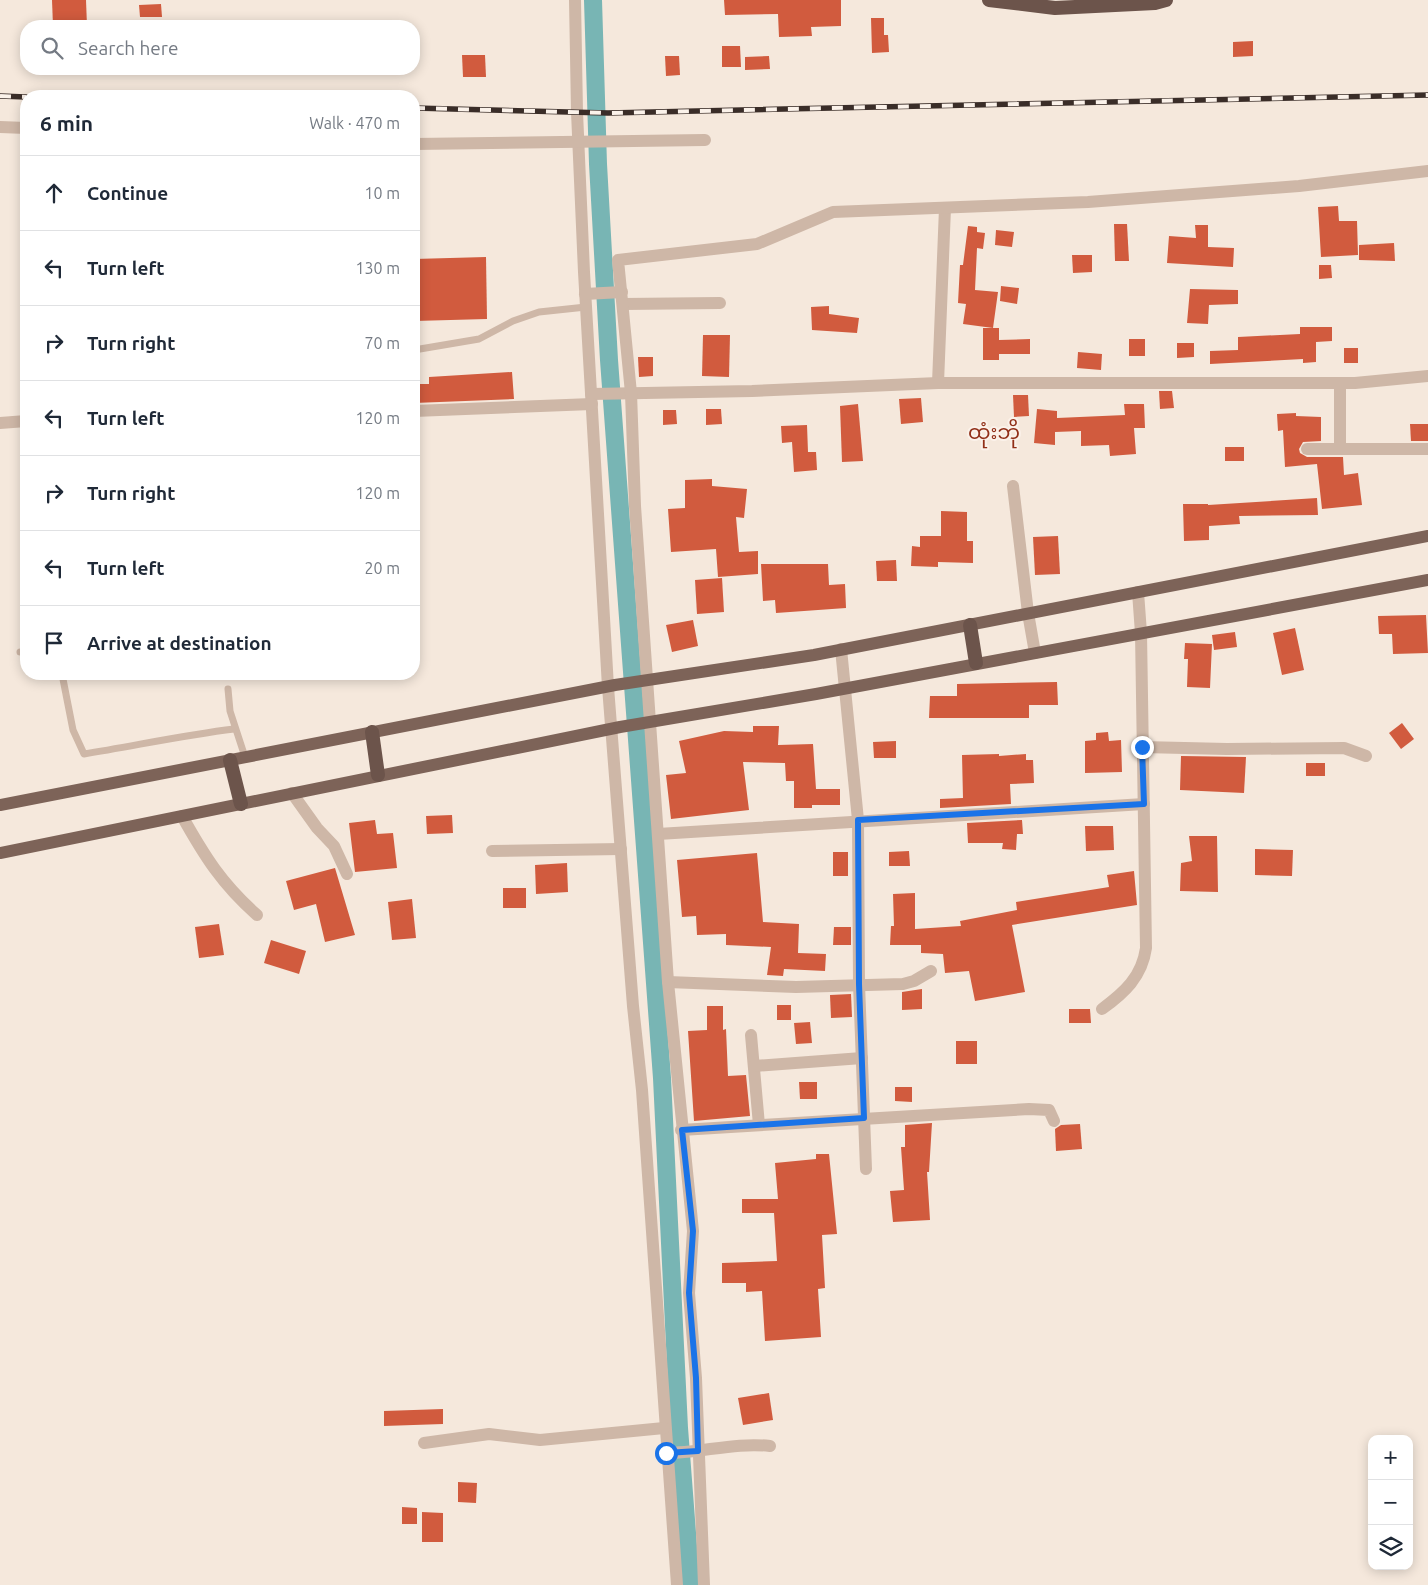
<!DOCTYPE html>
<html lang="en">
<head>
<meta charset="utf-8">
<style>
	body { margin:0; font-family:Ubuntu,"Noto Sans Myanmar",sans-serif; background:#f6f6f7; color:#1f2937 }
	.controls { position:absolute; right:15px; bottom:15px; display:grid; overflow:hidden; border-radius:10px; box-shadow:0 2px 12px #0003 }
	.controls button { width:45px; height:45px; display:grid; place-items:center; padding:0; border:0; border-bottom:1px solid #e0e1e3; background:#fff; color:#1f2937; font:25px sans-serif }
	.stop { position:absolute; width:15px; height:15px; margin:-11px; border:4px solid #1a73e8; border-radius:50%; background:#fff }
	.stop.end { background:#1a73e8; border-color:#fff; box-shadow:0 1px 5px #0008 }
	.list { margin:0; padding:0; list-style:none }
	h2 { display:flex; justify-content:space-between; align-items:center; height:65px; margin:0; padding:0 20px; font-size:21px }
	h2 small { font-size:16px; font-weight:400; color:#747a83 }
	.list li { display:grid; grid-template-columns:32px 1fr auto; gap:15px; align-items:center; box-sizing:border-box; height:75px; padding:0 20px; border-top:1px solid #e0e1e3 }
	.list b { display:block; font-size:19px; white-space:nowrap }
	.list em { font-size:16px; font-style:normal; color:#747a83 }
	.icon { flex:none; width:28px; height:28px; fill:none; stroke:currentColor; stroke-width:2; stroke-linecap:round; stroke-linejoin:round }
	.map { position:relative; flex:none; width:1428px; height:1585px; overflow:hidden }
	.search { position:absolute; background:#fff; box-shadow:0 2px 12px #0003; left:20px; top:20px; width:400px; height:55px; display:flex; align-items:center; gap:12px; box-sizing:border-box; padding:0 18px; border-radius:20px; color:#747a83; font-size:19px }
	.panel { position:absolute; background:#fff; box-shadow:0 2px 12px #0003; left:20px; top:90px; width:400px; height:590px; border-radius:20px }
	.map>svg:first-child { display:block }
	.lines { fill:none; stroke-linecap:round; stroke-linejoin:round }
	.canal { stroke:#78b5b4; stroke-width:18 }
	.building { fill:#d15b3e }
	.service { stroke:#ceb7a7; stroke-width:7 }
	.minor { stroke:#ceb7a7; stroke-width:12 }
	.primary { stroke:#7d6358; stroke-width:12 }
	.trunk { stroke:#6c544b; stroke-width:14 }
	.rail-casing { stroke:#3a2d28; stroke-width:5.5 }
	.rail { stroke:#fbf2ea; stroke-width:4; stroke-dasharray:11; stroke-linecap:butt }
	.route { stroke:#1a73e8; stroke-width:6 }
	.labels { text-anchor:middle; stroke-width:4; stroke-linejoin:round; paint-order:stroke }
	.quarter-label { font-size:20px; fill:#913019; stroke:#fbf2ea }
</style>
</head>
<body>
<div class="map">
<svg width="1428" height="1585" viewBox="0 0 1428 1585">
	<rect width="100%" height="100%" fill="#f5e8dc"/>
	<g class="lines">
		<polyline class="canal" points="593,0 598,164 609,360 662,1078 679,1428 691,1585"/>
	</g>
	<g class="building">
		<polygon points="52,0 86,0 87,26 53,26"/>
		<polygon points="724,0 841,0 841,26 811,27 812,36 779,37 778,14 725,15"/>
		<polygon points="161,4 162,17 140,17 139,5"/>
		<polygon points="871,18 884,18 884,35 888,35 889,52 872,53"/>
		<polygon points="1253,41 1253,56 1233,57 1233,42"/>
		<polygon points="722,46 740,46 741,67 722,67"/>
		<polygon points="462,55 485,55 486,77 463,77"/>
		<polygon points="665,56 679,56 680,75 666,76"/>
		<polygon points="769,56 770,69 745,70 745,57"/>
		<polygon points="1338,206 1339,221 1357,221 1358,255 1321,257 1318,207"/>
		<polygon points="1114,224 1127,224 1129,261 1115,261"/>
		<polygon points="1195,225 1208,225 1208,247 1234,248 1233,267 1167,263 1169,236 1196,238"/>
		<polygon points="968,226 977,227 977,232 985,233 983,249 977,248 975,290 998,292 993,328 963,324 966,304 958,303 960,265 963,265"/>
		<polygon points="996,230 1014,232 1012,247 995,245"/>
		<polygon points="1394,243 1395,261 1359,260 1359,245"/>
		<polygon points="1072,255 1092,255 1092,272 1073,273"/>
		<polygon points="486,257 487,319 414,321 414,259"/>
		<polygon points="1319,265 1331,265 1332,278 1319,279"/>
		<polygon points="1001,286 1019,288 1017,304 1000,301"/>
		<polygon points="1190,289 1238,290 1238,304 1209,305 1208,324 1187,323"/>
		<polygon points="829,306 829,314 859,318 857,333 812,330 811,307"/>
		<polygon points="1300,327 1332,327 1332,341 1316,342 1316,362 1303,363 1303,359 1210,364 1210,351 1238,350 1238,337 1300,334"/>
		<polygon points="983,328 999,328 999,340 1030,339 1030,354 999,354 999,360 983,360"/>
		<polygon points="703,335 730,335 729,377 702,376"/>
		<rect x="1129" y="339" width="16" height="17"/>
		<polygon points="1177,343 1194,343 1194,357 1177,358"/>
		<rect x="1344" y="348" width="14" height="15"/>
		<polygon points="1078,352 1102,354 1101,370 1077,368"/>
		<polygon points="638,357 653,357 653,376 639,377"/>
		<polygon points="512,372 514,399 414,403 414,384 429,384 429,377"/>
		<polygon points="1159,391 1172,391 1174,408 1160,409"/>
		<polygon points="1013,395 1028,395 1029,416 1014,417"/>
		<polygon points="921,398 923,422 901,424 899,399"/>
		<polygon points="858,404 863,461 842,462 840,406"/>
		<polygon points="1124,404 1144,404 1145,428 1134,428 1136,454 1110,456 1109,445 1081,446 1081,431 1055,432 1055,445 1034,443 1037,409 1057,411 1057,418 1125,415"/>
		<polygon points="706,409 721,409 722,424 706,425"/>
		<polygon points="663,410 676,410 677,424 663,425"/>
		<polygon points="1296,413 1296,416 1321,417 1321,441 1303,442 1299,449 1300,453 1307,457 1343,457 1344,475 1358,473 1362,505 1322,509 1317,464 1285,467 1283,430 1278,431 1277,414"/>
		<polygon points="1410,424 1428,424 1428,441 1411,441"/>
		<polygon points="807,425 808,452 816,452 817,470 794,472 792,442 782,443 781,426"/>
		<rect x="1225" y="447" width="19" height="14"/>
		<polygon points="712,479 712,486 747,489 744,518 736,517 739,552 758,551 758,574 718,577 716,549 671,552 668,509 685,508 685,480"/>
		<polygon points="1317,498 1318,515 1239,516 1240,524 1209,526 1209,540 1184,541 1183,504 1208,504 1208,505"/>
		<polygon points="941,511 967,512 967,541 973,541 973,563 938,562 938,567 911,566 912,546 920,547 920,536 941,536"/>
		<polygon points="1058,536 1060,574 1035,575 1033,537"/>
		<polygon points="896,560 897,581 877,581 876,561"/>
		<polygon points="761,564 828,564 829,585 845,584 846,608 776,613 775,600 763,601"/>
		<polygon points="722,578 724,612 697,614 695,580"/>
		<polygon points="1426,615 1428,653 1393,654 1392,634 1379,634 1378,616"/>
		<polygon points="693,620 698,646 672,652 666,625"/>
		<polygon points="1295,628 1304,670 1282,675 1273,633"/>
		<polygon points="1235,632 1237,647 1214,650 1212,635"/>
		<polygon points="1185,643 1212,644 1210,688 1187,687 1188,659 1184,659"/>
		<polygon points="1057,682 1058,705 1029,705 1029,718 929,718 930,696 957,696 957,684"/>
		<polygon points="1402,723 1414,739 1401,749 1389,733"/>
		<polygon points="753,726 779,726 778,745 813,744 816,789 840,789 840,805 812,805 812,808 794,808 794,781 786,781 785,763 743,762 749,810 671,819 666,775 686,773 679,741 724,731 753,732"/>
		<polygon points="1108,732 1109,741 1121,740 1122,772 1085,773 1085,741 1096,740 1096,733"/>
		<polygon points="896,741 896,758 874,758 873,742"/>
		<polygon points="999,754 999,756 1026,754 1026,760 1033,760 1034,783 1010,784 1011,804 940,808 940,799 963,798 962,755"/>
		<polygon points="1181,756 1246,757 1244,793 1180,790"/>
		<rect x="1306" y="763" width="19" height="13"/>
		<polygon points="452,815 453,833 427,834 426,816"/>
		<polygon points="375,820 377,834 393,833 397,868 355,872 349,823"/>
		<polygon points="1022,820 1023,834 1017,834 1016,850 1002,849 1003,843 968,843 967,823"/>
		<polygon points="1085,826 1113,826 1114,850 1086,851"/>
		<polygon points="1189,836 1217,836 1218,892 1180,891 1181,863 1192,861"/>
		<polygon points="1255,849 1293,850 1292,876 1255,875"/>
		<polygon points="909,851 910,866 889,866 889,852"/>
		<rect x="833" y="852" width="15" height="24"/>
		<polygon points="757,853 763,922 799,924 798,953 826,954 825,971 784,969 783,976 767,975 771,947 726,945 726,934 697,935 696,916 682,917 677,860"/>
		<polygon points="567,863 568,892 536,894 535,865"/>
		<polygon points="335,868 355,935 325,942 316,904 294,910 286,881"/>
		<polygon points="1134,871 1137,905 1012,925 1025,992 975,1001 969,971 945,973 943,954 921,953 921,945 890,945 891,926 894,926 893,894 915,893 915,929 961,926 960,921 1017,910 1016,902 1109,887 1107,875"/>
		<rect x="503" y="888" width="23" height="20"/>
		<polygon points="412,899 416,938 392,940 388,902"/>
		<polygon points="219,924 224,955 199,958 195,927"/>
		<polygon points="834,927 851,927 851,945 833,945"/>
		<polygon points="271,940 306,951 299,974 264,963"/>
		<polygon points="922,989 922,1009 902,1010 902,992"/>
		<polygon points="851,994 852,1017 831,1018 830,995"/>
		<rect x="777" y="1005" width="14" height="15"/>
		<polygon points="707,1006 723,1006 723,1030 726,1029 728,1076 746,1075 750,1116 694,1121 688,1031 707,1030"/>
		<polygon points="1069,1009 1090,1009 1091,1023 1069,1023"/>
		<polygon points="810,1022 812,1043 796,1044 794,1023"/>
		<rect x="956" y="1041" width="21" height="23"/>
		<polygon points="799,1082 817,1082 817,1099 800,1099"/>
		<polygon points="895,1087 912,1087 912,1102 895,1101"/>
		<polygon points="932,1123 929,1172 927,1172 930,1220 893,1222 890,1191 904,1190 901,1147 905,1147 905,1125"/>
		<polygon points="1080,1124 1082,1149 1056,1151 1055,1129 1061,1125"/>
		<polygon points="816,1154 829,1154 837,1234 822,1235 825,1288 818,1289 821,1337 765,1341 762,1291 746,1292 746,1283 722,1283 722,1263 777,1261 774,1213 742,1213 742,1199 778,1199 775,1163 816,1159"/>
		<polygon points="769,1393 773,1420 743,1425 738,1398"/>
		<polygon points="443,1409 443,1424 384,1426 384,1411"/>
		<polygon points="458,1482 477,1483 476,1503 458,1502"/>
		<polygon points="402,1507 417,1508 417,1524 402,1524"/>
		<polygon points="422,1512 443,1513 443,1542 422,1542"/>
	</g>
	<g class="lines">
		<g class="service">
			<polyline points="414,350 479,339 513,321 539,312 586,307"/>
			<polyline points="20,652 26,652"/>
			<path d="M62 674 73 730 84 754C134 746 184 735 234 729"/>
			<polyline points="228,689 230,711 245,757"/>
		</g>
		<g class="minor">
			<polyline points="575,0 577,112 584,272 608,687 633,1006 642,1090 677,1585"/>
			<polyline points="0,127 26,128"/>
			<polyline points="414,144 705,140"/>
			<polyline points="585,294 622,292"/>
			<polyline points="623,304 720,303"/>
			<polyline points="938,383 945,208"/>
			<polyline points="1340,383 1340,449"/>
			<polyline points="591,394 752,391 938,383 1355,383 1428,376"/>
			<polyline points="414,411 592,404"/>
			<polyline points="0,423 26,421"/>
			<polyline points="1307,449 1428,449"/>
			<polyline points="1013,486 1028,613 1035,653"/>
			<polyline points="841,649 858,820 859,984 866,1169"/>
			<polyline points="1142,747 1227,749 1344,748 1366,756"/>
			<polyline points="292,793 317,828 334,846 347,874"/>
			<path d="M182 816C205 857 222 884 257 915"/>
			<polyline points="658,834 1144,804"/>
			<polyline points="492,851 621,849"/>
			<polyline points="668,982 796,987 903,984 914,981 931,971"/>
			<path d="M1102 1009C1124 993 1142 977 1146 948L1141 633 1138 592"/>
			<polyline points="751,1035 759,1125"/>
			<polyline points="754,1066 862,1058"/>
			<polyline points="681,1130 1029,1109 1049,1110 1054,1121"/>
			<polyline points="424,1443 489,1434 540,1440 664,1428"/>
			<path d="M666 1453C701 1453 735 1442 770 1446"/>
			<polyline points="704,1585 696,1378 689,1293 693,1231 668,982 635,506 631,393 618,260 757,244 833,212 1088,202 1299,186 1428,171"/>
		</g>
		<g class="primary">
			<polyline points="0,805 615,685 814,655 1428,536"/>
			<polyline points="0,853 620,727 816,694 1428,580"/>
		</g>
		<g class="trunk">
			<polyline points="989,0 1055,8 1155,3 1166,0"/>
			<polyline points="970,625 976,663"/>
			<polyline points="372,732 378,775"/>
			<polyline points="230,760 241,804"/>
		</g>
		<g class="rail-casing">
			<g id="rail">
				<polyline points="0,96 26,97"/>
				<polyline points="414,108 608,113 1428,95"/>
			</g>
		</g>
		<use href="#rail" class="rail"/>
	</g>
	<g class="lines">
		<polyline class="route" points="666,1453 698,1451 696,1378 689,1293 693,1231 682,1130 864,1118 859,984 858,820 1144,804 1142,747"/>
	</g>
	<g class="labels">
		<g class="quarter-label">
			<text x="994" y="439">ထုံးဘို</text>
		</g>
	</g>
</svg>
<div class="controls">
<button>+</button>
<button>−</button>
<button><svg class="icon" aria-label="layers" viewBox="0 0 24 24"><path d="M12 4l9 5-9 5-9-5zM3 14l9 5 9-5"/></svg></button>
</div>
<div class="stop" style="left:666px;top:1453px"></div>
<div class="stop end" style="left:1142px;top:747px"></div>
<div class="search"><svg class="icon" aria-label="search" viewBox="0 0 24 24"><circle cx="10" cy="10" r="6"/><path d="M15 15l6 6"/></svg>Search here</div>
<section class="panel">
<h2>6 min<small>Walk · 470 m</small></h2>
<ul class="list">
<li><svg class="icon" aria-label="ahead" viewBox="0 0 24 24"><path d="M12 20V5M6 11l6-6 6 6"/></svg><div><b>Continue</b></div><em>10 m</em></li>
<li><svg class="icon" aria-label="left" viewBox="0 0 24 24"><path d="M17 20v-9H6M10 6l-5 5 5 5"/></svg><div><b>Turn left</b></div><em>130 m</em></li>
<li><svg class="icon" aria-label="right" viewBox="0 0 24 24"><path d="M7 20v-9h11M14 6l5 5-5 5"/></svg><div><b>Turn right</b></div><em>70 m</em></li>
<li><svg class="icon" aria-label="left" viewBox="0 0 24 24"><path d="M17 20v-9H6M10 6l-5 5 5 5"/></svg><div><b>Turn left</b></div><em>120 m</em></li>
<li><svg class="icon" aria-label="right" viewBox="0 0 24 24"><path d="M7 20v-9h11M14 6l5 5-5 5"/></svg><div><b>Turn right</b></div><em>120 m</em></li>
<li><svg class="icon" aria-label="left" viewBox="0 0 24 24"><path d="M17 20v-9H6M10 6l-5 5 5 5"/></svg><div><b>Turn left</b></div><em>20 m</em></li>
<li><svg class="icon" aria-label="arrive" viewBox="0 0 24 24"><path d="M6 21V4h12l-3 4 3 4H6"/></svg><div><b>Arrive at destination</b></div></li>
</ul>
</section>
</div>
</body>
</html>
